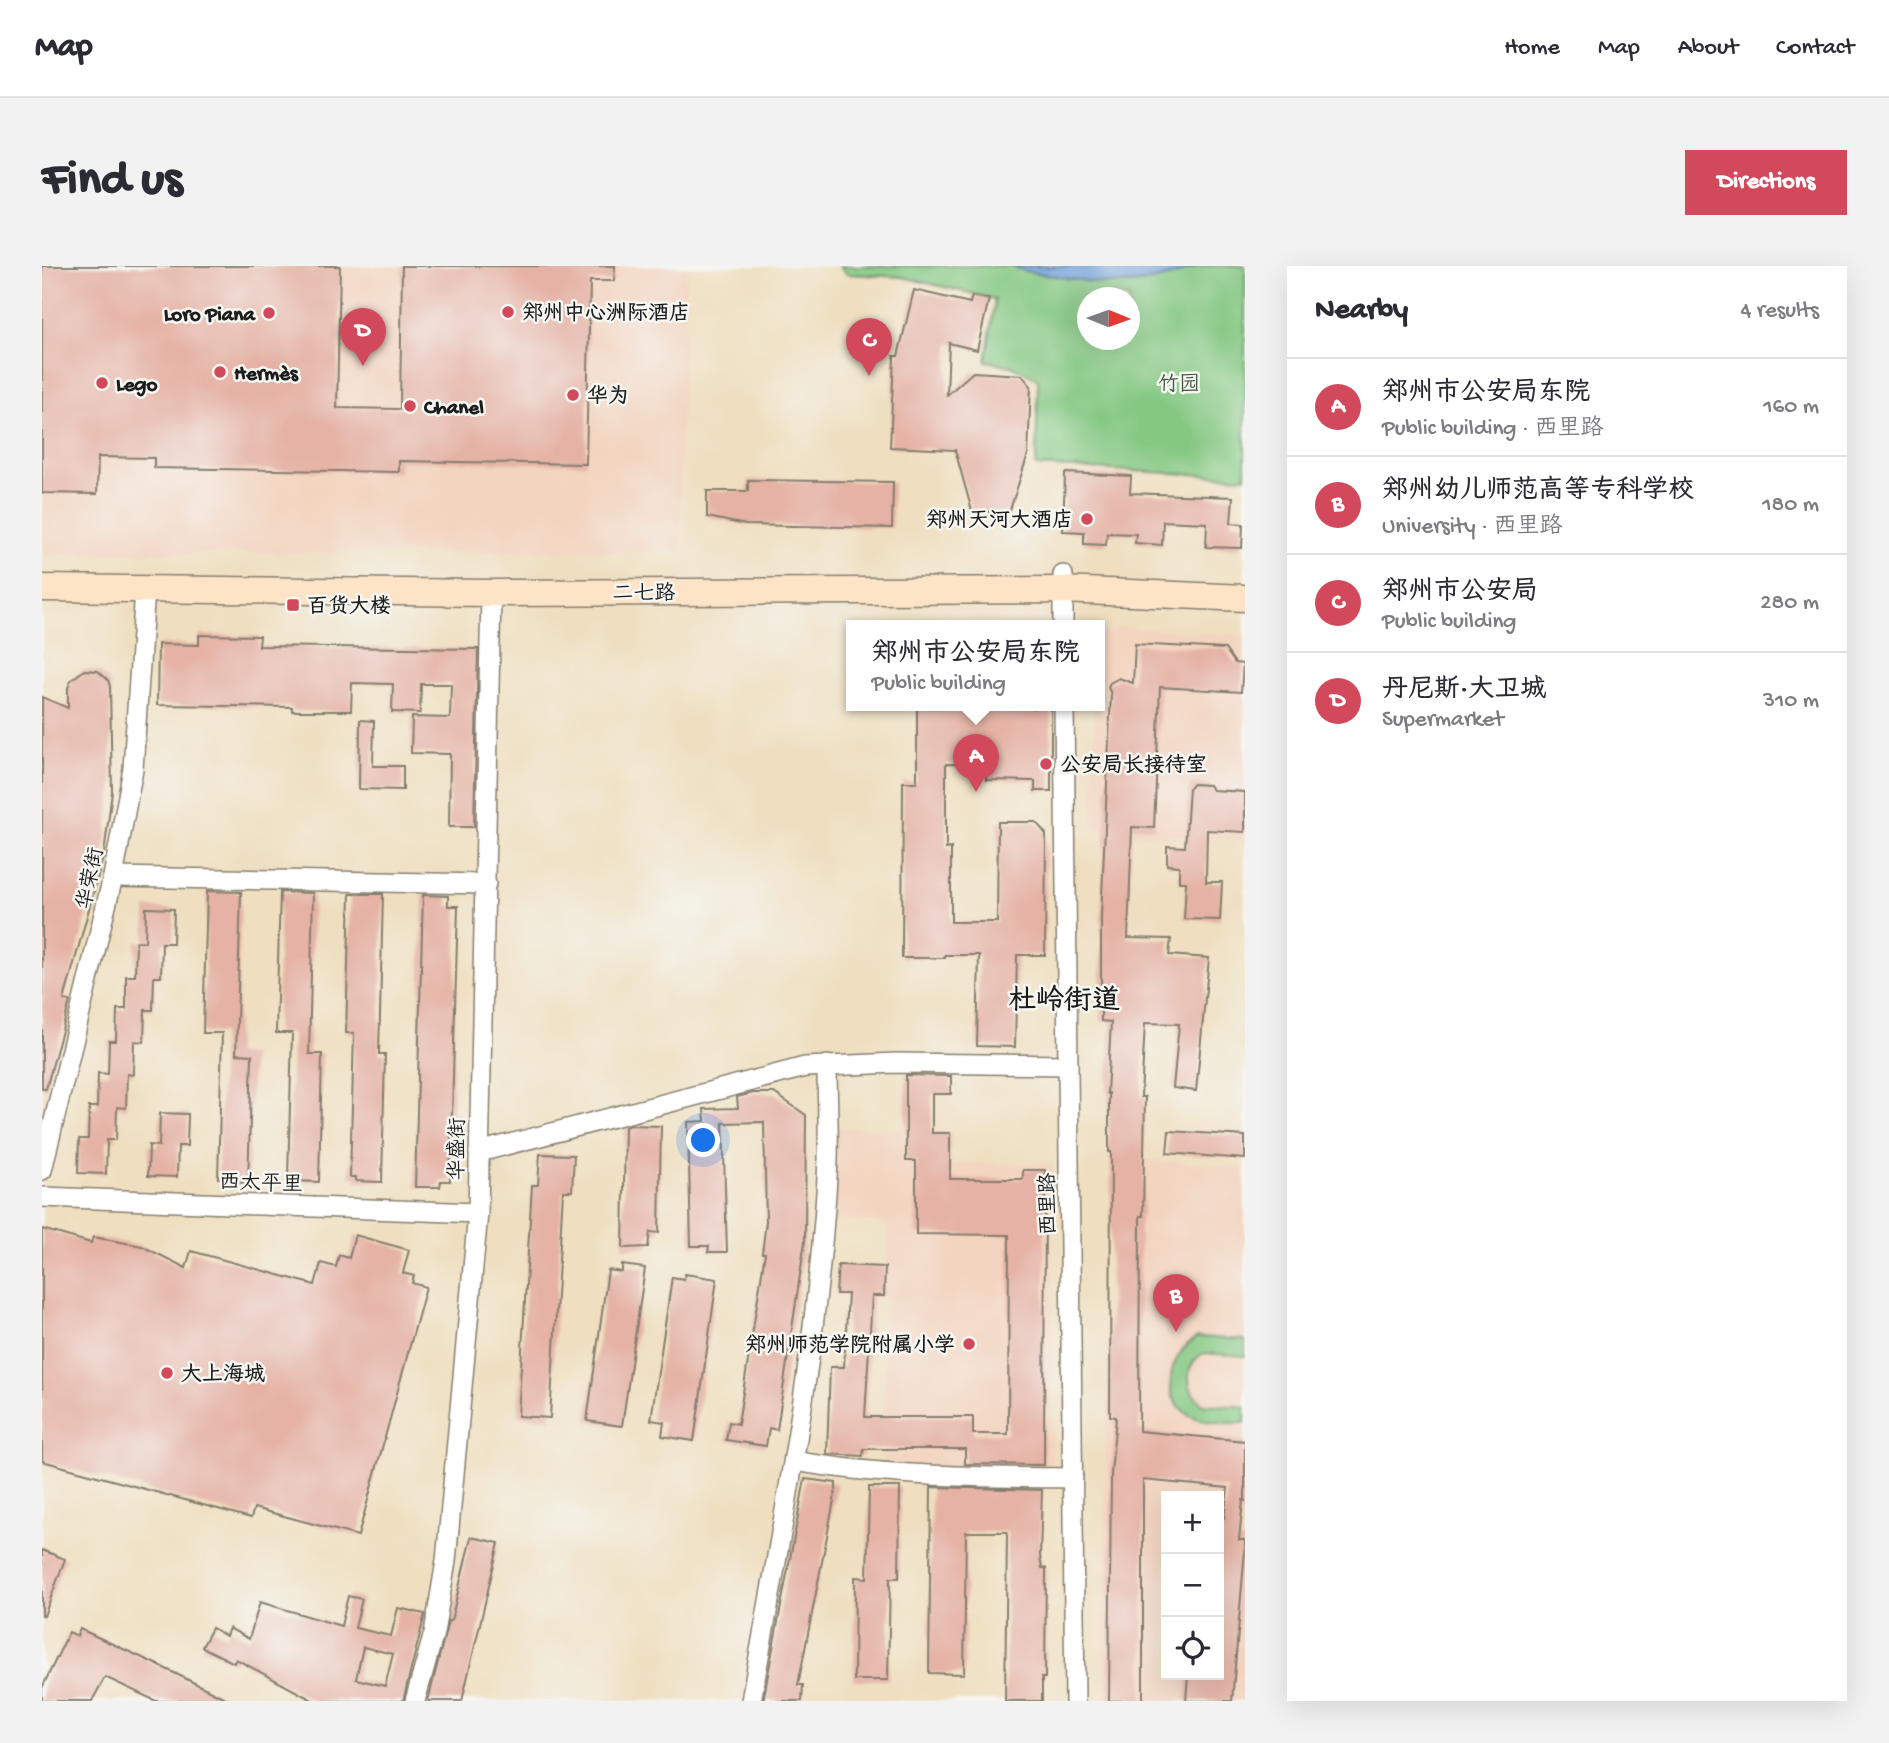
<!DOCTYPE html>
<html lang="en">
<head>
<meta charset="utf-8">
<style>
	body { margin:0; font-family:"Gochi Hand","LXGW WenKai TC",sans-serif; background:#f2f2f3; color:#2b2b33 }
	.controls { position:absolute; right:21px; bottom:21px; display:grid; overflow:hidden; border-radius:0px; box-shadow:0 7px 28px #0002 }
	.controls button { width:63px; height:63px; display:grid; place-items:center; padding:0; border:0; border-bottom:2px solid #e1e1e2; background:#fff; color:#2b2b33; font:35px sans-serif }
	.compass { position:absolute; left:1035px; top:21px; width:63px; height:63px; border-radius:50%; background:#fff; box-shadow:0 7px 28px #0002; rotate:91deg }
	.you { position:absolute; left:662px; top:875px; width:24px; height:24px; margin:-18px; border:5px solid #fff; border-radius:50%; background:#1a73e8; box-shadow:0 0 0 10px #1a73e833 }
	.badge { display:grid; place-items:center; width:46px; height:46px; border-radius:50%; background:#d1495b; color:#fff; font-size:23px; font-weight:700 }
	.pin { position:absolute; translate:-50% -58px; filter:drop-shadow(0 2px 4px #0008) }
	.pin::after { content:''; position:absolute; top:37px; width:24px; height:21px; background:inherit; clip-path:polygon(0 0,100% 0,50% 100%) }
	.popup { position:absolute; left:804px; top:354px; width:259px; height:91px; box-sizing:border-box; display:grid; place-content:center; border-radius:0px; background:#fff; filter:drop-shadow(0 2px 5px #0005); font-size:23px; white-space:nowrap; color:#7c7c81 }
	.popup b { font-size:26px; color:#2b2b33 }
	.popup::after { content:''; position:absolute; left:50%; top:100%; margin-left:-14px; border:14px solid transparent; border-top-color:#fff }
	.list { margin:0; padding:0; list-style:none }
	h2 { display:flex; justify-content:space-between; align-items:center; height:91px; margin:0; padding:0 28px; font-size:30px }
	h2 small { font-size:23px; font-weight:400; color:#7c7c81 }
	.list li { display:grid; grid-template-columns:46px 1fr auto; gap:21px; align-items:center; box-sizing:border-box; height:98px; padding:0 28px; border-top:2px solid #e1e1e2 }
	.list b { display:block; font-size:26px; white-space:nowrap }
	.list p { margin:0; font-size:23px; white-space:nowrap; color:#7c7c81 }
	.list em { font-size:23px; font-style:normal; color:#7c7c81 }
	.icon { flex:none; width:38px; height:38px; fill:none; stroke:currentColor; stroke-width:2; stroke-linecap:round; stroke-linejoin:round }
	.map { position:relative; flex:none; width:1203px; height:1435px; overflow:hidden; border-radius:0px }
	header { display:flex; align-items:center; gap:42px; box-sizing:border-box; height:98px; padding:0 35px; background:#fff; border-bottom:2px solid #e1e1e2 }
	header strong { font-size:33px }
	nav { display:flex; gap:38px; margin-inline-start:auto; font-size:24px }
	.intro { display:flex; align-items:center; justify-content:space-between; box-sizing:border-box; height:168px; padding:0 42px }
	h1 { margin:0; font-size:49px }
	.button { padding:18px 32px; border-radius:0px; background:#d1495b; color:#fff; font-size:24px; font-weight:700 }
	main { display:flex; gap:42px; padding:0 42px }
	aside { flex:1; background:#fff; border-radius:0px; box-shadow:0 7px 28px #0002 }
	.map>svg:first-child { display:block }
	.built { fill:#f3d4bf; fill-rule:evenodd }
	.green { fill:#84c882; stroke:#50724f; stroke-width:2; fill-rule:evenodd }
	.water { fill:#6e9fd8; stroke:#455e7a; stroke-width:2 }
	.building { fill:#e5b2a5; fill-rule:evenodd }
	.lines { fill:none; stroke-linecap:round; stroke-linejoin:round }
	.street-casing { stroke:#867e6e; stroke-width:22 }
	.secondary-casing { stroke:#867e6e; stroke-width:29 }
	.street { stroke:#fff; stroke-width:19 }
	.secondary { stroke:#fee4c6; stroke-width:26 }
	.poi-dot { fill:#d1495b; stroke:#f6f6f2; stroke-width:2.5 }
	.labels { text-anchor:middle; stroke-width:5; stroke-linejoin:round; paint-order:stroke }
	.poi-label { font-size:21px; font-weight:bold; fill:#1c1c1c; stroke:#f6f6f2; text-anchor:start }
	.park-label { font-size:21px; fill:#405840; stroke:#f6f6f2 }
	.street-label { font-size:21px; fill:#1c1c1c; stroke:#f6f6f2 }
	.district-label { font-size:28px; font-weight:bold; fill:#1c1c1c; stroke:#f6f6f2 }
</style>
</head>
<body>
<header>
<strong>Map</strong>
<nav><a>Home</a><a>Map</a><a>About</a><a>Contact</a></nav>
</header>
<div class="intro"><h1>Find us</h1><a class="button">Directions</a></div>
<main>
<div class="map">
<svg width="1203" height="1435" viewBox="0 0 1203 1435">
	<rect width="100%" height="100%" fill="#f6f6f2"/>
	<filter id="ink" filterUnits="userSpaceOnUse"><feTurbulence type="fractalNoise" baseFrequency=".0143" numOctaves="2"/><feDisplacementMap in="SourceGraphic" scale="14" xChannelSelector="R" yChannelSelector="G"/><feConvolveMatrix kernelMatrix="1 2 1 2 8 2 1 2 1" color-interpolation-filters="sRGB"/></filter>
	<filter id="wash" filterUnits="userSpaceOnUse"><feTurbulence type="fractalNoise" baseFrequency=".00686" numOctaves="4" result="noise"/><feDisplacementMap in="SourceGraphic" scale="28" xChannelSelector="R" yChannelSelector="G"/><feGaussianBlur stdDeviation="1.57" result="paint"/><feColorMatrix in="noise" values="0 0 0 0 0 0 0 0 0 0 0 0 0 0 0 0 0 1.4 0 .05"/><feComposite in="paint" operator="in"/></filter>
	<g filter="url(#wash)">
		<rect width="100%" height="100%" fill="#efdfc0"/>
		<g class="built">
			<polygon points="0,0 645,0 638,200 639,285 0,288"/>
			<polygon points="1075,361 1203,370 1203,575 1051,564 1053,440 1058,440 1058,370"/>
			<polygon points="793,862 861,863 862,897 1011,898 1010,1209 840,1199 846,958 787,952"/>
			<path d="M1068 891 1203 901V1435H1061ZM1124 1230H1177V1409H1124Z"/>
		</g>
		<g class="green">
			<path d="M797 0H1203V211L994 200 996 113 970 100 944 95 953 33 860 11 805 8ZM1045 32H1087V74H1045Z"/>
			<path d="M1156 1071 1203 1074V1090L1162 1087C1141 1099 1143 1124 1161 1138L1203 1141V1157C1188 1156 1168 1158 1154 1152 1115 1137 1125 1088 1156 1071Z"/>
		</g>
		<path class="water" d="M969 0H1155C1090 30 1051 16 983 5Z"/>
		<g id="blocks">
			<g class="building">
				<polygon points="0,0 298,0 295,142 358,143 360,0 573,0 572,15 548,15 544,198 357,195 357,206 112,202 112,192 56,191 55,228 0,227"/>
				<polygon points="872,24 928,37 930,30 947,33 935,84 907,77 905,129 931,106 980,109 989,120 986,188 967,247 930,245 913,184 848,181 852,90 856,90"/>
				<polygon points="1023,207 1089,210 1088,227 1191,231 1189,257 1201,258 1200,282 1164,281 1165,257 1121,255 1120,279 1093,277 1094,268 1065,267 1064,279 1042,278 1042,266 1021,265"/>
				<polygon points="706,214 851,216 850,262 704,259 665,251 665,225 706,225"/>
				<polygon points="157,369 218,370 217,380 436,383 432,561 407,561 408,488 369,487 370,451 408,452 409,418 379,418 378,447 350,446 351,418 310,417 309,445 250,445 250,441 115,439 116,378 157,379"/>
				<polygon points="1093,378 1183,383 1193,397 1201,398 1199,426 1118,421 1112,562 1090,561 1086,672 1129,673 1127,689 1167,692 1154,825 1131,822 1137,758 1103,757 1099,831 1103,831 1101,950 1098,950 1097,1165 1203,1175 1203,1235 1201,1234 1197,1274 1203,1274 1203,1284 1190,1435 1144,1435 1146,1409 1177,1409 1177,1251 1182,1252 1186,1222 1101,1214 1101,1435 1067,1435 1069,1208 1074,1151 1068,1150 1069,886 1067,886 1067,827 1065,827 1069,756 1059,755 1059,651 1069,428 1066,421 1068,417 1077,412 1091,417"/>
				<polygon points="42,404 56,405 66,414 68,420 70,526 62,588 22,734 28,735 4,823 0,823 0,431 26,442 26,422 29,414"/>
				<polygon points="993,440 1009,440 1009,525 993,525 993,515 944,514 944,499 904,498 904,583 909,582 909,656 955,656 956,556 994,556 1004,568 1003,689 975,689 973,781 935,780 937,689 903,689 903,692 860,692 861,516 875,516 875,441 993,442"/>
				<polygon points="318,454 332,455 331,500 361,500 361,524 317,523"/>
				<polygon points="1151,518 1167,519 1170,524 1203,526 1203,566 1165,564 1164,616 1180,616 1178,654 1142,653 1144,616 1137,616 1137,600 1125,599 1125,580 1143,581 1147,522"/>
				<polygon points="165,625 199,626 194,788 210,789 206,917 182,916 182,912 176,912 180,767 161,767"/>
				<polygon points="238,626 271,627 267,788 280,788 277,916 252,915 252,911 246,911 250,767 234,767"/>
				<polygon points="308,628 341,628 337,788 343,788 340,916 314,915 314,911 308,911 312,767 304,767"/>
				<polygon points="381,629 406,630 406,640 416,640 408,915 399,915 398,921 373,921"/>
				<polygon points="104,642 132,643 131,677 120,677 119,711 112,711 111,744 103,744 102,776 92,775 91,809 85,808 84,842 75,841 74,874 65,874 64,908 36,907 37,873 46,873 47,841 55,841 56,807 66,808 67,775 74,775 75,743 84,743 84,710 93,710 94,676 103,676"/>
				<polygon points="864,809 909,810 909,828 890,828 890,867 908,867 908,913 981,913 981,904 1003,904 1002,1199 923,1198 923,1183 822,1183 821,1190 785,1188 788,1101 802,1101 806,1028 794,1028 796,999 843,1001 842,1030 830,1030 823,1151 931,1151 931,1168 966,1168 967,969 874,968 874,895 864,895"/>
				<polygon points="711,827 732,827 764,849 763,975 735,1164 727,1162 724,1180 684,1174 687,1156 696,1158 723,987 720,987 724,956 722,856 681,857 685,986 666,986 667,980 649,980 646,856 663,855 662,843 696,842 695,831"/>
				<polygon points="118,847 146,848 145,880 136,880 135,911 106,910 107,879 117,880"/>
				<polygon points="588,859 619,860 617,967 608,966 606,981 581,982 583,861"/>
				<polygon points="1127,865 1203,870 1203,893 1125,887"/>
				<polygon points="498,888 532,889 530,925 521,925 508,1152 476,1150 490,919 496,919"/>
				<polygon points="0,963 49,977 51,971 100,980 144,1002 149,985 273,1019 279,997 294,1001 297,989 307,992 313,969 367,984 361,1007 372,1010 370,1017 384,1021 316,1270 212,1242 209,1252 0,1195"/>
				<polygon points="580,999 603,1002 580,1160 545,1155 566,1004 580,1006"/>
				<polygon points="643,1008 675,1013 652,1175 620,1170 622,1156 609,1154 630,1011 642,1013"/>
				<polygon points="763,1213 794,1217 794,1224 756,1419 761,1419 760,1435 721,1435"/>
				<polygon points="827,1221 858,1221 857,1312 848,1312 846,1414 812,1414 813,1311 825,1312"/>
				<polygon points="889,1221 1000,1224 998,1290 1000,1302 1004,1302 1003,1412 1000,1412 1000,1435 963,1435 965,1266 924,1266 922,1408 887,1407"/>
				<polygon points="429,1271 457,1277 420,1435 386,1435 406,1355 409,1355"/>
				<polygon points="0,1284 23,1293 2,1350 0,1349"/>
				<path d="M306 1330 320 1333 313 1362 349 1370 356 1342 383 1348 361 1435H272L194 1393 192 1397 160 1381 170 1362 184 1370 187 1362 207 1373 218 1336 299 1360ZM321 1381 351 1388 343 1420 314 1413Z"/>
				<polygon points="38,1363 116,1399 189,1435 114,1435 63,1411 50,1435 0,1435 0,1422 27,1366 35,1370"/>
			</g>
		</g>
	</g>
	<g filter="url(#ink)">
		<use href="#blocks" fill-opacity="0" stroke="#867e6e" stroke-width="2"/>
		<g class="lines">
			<g class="street-casing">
				<g id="street">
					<polyline points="1021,360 1021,309"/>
					<polyline points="1022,440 1033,1435"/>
					<polyline points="71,611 444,618"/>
					<polyline points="437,886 763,801 854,797 1026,799"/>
					<polyline points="0,904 71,611 91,503 103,323"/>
					<polyline points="0,931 436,947"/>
					<path d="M752 1195C844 1211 937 1211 1031 1212"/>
					<polyline points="373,1435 392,1367 404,1295 436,947 449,327"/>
					<path d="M709 1435C741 1256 777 1076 786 894 787 863 785 830 785 799"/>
				</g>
			</g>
			<g class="secondary-casing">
				<polyline id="secondary" points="0,322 449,327 1020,324 1203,332"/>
			</g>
			<use href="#street" class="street"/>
			<use href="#secondary" class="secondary"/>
		</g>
	</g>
	<g class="poi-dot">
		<circle cx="466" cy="46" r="7"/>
		<circle cx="227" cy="47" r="7"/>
		<circle cx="178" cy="106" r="7"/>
		<circle cx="60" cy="117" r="7"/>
		<circle cx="531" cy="129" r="7"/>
		<circle cx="368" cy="140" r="7"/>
		<circle cx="1045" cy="253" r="7"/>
		<rect x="244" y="332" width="14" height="14" rx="3.5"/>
		<circle cx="1004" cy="498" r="7"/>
		<circle cx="927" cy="1078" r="7"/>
		<circle cx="125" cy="1107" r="7"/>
	</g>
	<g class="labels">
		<g class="poi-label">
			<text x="480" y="53">郑州中心洲际酒店</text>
			<text x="213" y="54" text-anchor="end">Loro Piana</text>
			<text x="192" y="113">Hermès</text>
			<text x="74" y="124">Lego</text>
			<text x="545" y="136">华为</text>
			<text x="382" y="147">Chanel</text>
			<text x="1031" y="260" text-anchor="end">郑州天河大酒店</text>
			<text x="265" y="346">百货大楼</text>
			<text x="1018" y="505">公安局长接待室</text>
			<text x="913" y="1085" text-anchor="end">郑州师范学院附属小学</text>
			<text x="139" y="1114">大上海城</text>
		</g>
		<g class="park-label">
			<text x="1137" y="124">竹园</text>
		</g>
		<g class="street-label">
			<text x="602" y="333">二七路</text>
			<text transform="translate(47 612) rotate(-78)" y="7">华荣街</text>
			<text transform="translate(414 883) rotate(-89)" y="7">华盛街</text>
			<text transform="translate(219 916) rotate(2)" y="7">西太平里</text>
			<text transform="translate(1005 938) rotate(-91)" y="7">西里路</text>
		</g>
		<g class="district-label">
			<text x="1022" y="742">杜岭街道</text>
		</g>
	</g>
</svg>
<div class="controls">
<button>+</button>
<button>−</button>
<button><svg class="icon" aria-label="locate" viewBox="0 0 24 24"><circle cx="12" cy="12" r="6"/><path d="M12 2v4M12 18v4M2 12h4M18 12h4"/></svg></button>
</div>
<svg class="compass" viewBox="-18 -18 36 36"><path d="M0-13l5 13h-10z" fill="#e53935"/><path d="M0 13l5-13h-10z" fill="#7c7c81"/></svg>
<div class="you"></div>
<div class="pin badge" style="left:934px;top:526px">A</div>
<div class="popup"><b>郑州市公安局东院</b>Public building</div>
<div class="pin badge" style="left:1134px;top:1066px">B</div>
<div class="pin badge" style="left:827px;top:110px">C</div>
<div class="pin badge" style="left:321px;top:100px">D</div>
</div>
<aside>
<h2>Nearby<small>4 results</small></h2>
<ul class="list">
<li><span class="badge">A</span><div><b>郑州市公安局东院</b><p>Public building · 西里路</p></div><em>160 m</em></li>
<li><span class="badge">B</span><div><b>郑州幼儿师范高等专科学校</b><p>University · 西里路</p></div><em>180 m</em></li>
<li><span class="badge">C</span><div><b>郑州市公安局</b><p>Public building</p></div><em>280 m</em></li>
<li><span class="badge">D</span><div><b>丹尼斯·大卫城</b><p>Supermarket</p></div><em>310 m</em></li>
</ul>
</aside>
</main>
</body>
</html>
